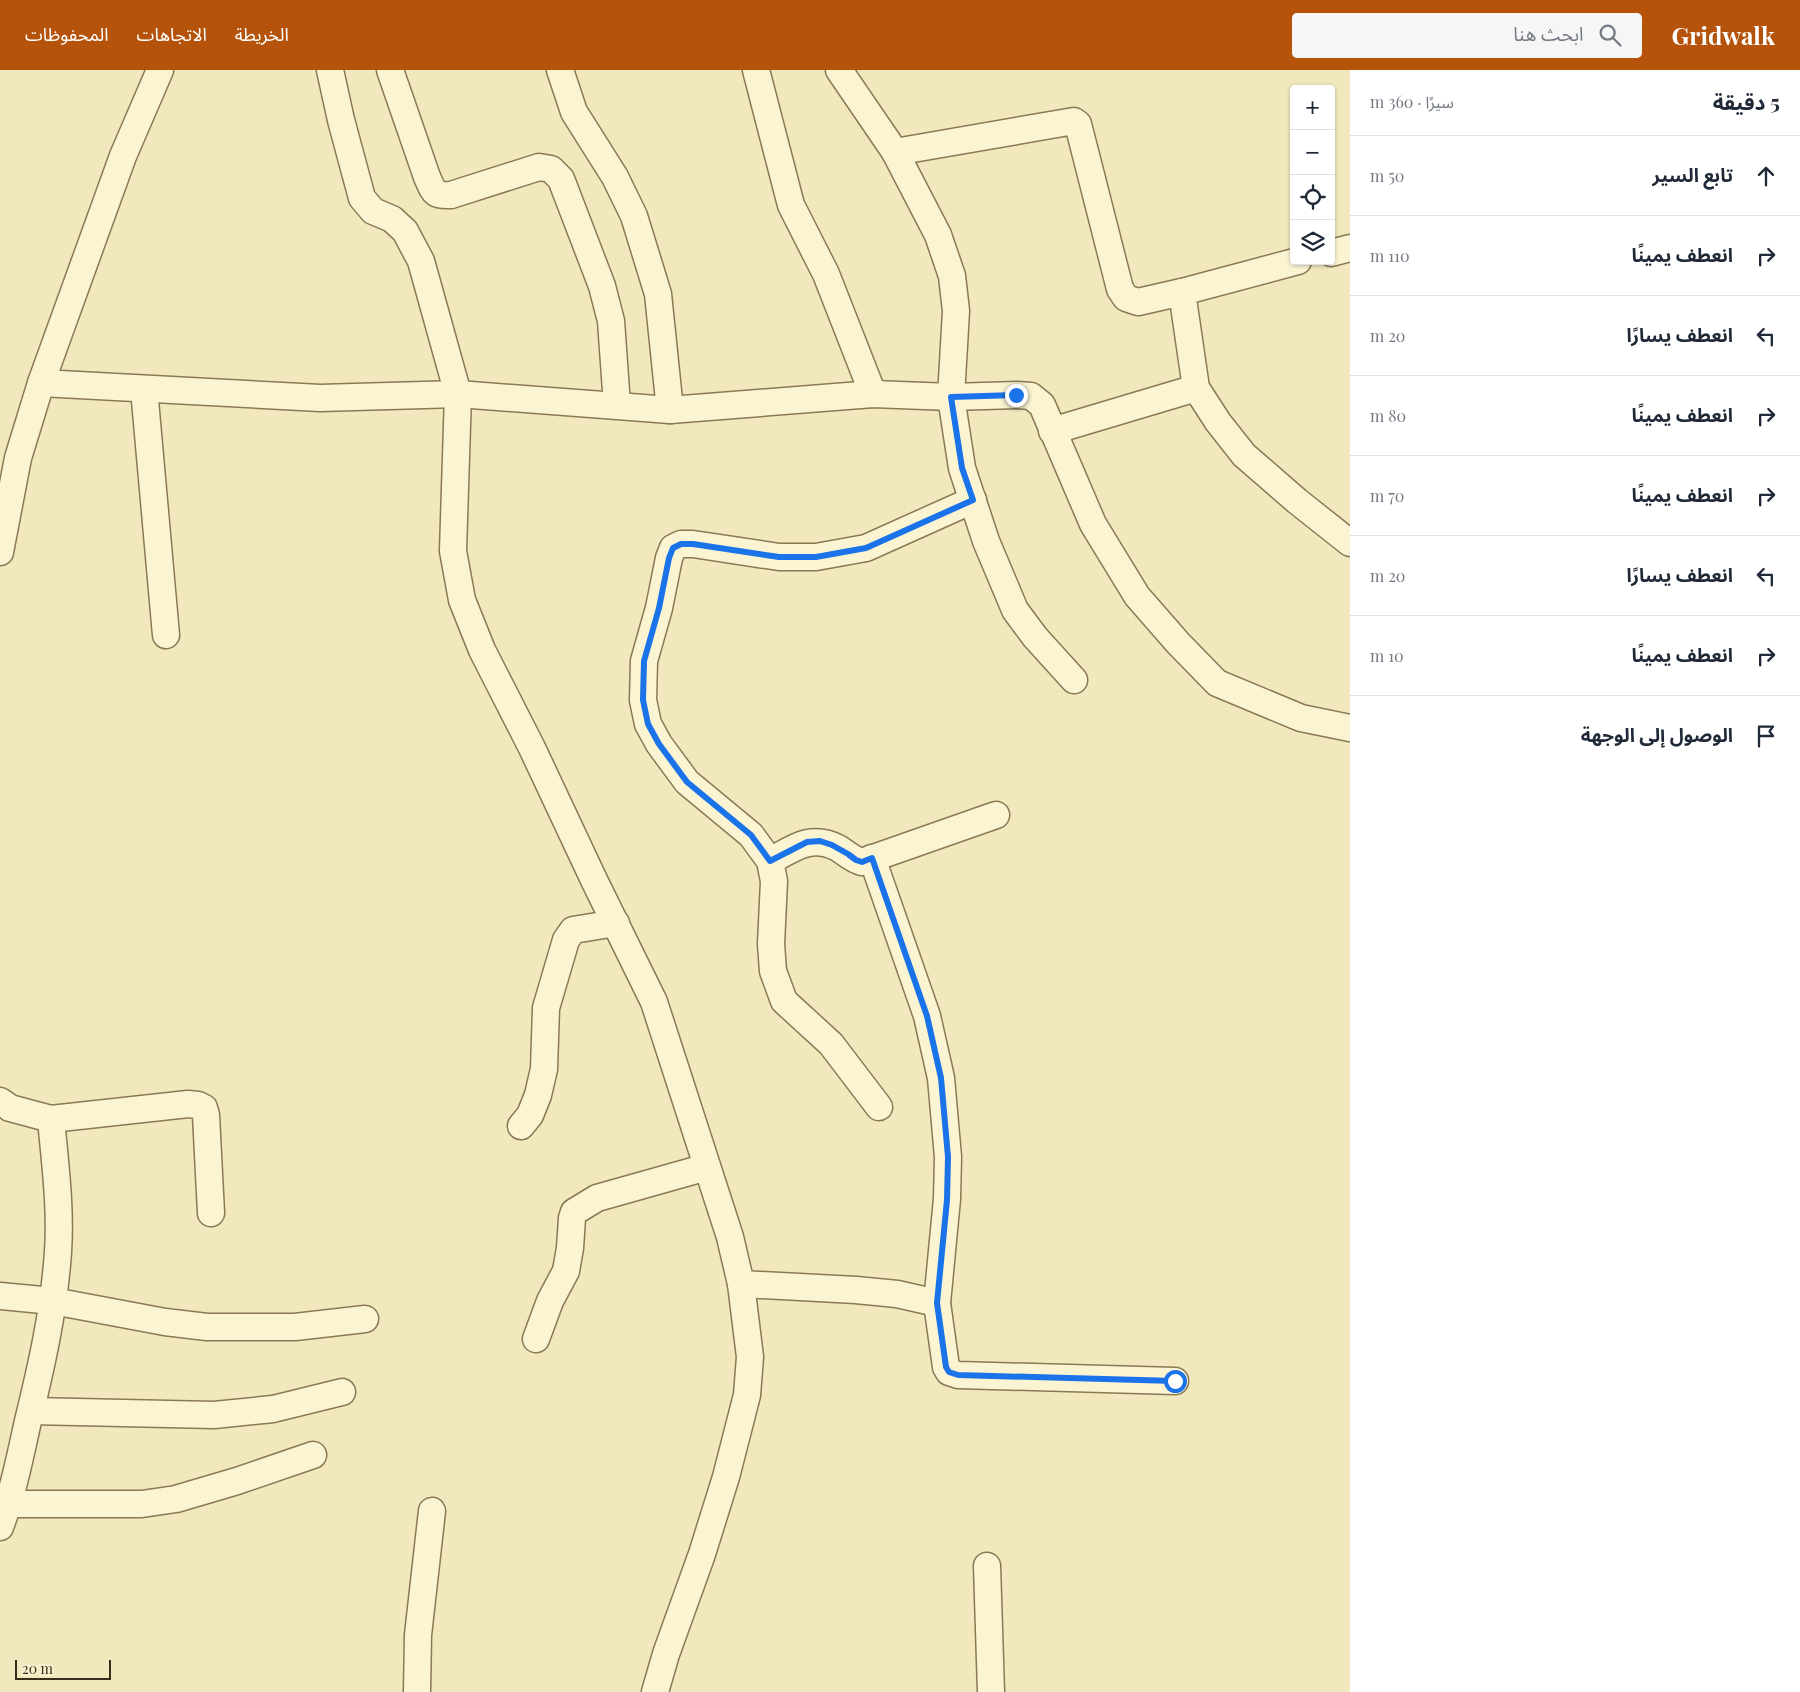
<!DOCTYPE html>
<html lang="ar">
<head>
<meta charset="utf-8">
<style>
	body { margin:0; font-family:"Playfair Display","Noto Sans Arabic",serif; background:#f6f6f7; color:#1f2937; direction:rtl }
	.controls { position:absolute; right:15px; top:15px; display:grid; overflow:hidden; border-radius:5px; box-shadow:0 1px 4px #0004 }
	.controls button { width:45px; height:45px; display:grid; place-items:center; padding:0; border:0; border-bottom:1px solid #e0e1e3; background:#fff; color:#1f2937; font:25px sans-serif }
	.scale { position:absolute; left:15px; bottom:12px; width:96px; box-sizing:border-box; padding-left:5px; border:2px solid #382d1b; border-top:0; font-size:14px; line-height:18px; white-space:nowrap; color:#382d1b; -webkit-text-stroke:4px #f8f1ce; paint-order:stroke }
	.stop { position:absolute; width:15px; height:15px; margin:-11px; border:4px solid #1a73e8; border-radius:50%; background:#fff }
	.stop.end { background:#1a73e8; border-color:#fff; box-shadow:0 1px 5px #0008 }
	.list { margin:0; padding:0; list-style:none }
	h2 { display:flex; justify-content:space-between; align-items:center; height:65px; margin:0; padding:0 20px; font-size:21px }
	h2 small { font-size:16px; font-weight:400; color:#747a83 }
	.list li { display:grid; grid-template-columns:32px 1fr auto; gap:15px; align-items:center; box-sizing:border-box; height:80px; padding:0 20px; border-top:1px solid #e0e1e3 }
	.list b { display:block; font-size:19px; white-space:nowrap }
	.list em { font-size:16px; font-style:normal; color:#747a83 }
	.icon { flex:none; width:28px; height:28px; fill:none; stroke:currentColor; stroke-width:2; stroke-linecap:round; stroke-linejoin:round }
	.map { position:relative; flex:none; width:1350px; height:1622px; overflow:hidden; direction:ltr }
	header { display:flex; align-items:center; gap:30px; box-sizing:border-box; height:70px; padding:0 25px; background:#b45309; color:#fff }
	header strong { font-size:24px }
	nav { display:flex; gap:28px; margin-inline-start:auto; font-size:18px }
	.search { width:350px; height:45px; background:#f6f6f7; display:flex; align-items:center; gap:12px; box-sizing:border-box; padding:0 18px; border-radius:5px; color:#747a83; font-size:19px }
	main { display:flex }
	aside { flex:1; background:#fff }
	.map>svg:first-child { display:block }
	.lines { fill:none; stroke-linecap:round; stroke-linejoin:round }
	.street-casing { stroke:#8a7955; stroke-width:29 }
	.street { stroke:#fbf4d2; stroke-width:26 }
	.route { stroke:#1a73e8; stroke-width:6 }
</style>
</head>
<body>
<header>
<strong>Gridwalk</strong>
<div class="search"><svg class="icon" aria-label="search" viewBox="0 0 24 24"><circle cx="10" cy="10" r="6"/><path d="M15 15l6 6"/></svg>ابحث هنا</div>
<nav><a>الخريطة</a><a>الاتجاهات</a><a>المحفوظات</a></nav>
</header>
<main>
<aside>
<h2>5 دقيقة<small>سيرًا · 360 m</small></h2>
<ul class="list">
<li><svg class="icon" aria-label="ahead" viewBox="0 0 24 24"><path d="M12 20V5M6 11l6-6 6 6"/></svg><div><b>تابع السير</b></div><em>50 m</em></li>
<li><svg class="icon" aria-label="right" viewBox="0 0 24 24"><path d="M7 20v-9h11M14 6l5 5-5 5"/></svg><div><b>انعطف يمينًا</b></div><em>110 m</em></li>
<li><svg class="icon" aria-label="left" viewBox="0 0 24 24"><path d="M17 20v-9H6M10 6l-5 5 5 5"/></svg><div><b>انعطف يسارًا</b></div><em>20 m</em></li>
<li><svg class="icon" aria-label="right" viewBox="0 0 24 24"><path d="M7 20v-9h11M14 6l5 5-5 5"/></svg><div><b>انعطف يمينًا</b></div><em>80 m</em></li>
<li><svg class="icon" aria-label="right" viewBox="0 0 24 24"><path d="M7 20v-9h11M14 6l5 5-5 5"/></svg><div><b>انعطف يمينًا</b></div><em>70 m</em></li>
<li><svg class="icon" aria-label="left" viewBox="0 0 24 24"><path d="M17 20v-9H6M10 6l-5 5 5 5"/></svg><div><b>انعطف يسارًا</b></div><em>20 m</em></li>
<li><svg class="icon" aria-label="right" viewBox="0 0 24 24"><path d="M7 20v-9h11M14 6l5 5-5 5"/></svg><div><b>انعطف يمينًا</b></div><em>10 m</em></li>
<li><svg class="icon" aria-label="arrive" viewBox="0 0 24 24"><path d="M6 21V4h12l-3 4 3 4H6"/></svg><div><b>الوصول إلى الوجهة</b></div></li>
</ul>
</aside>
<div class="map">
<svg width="1350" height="1622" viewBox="0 0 1350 1622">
	<rect width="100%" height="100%" fill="#f1e8be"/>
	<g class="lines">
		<g class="street-casing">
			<g id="street">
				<polyline points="330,0 341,50 362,128 373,141 392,149 405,161 421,191 458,324 453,481 462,530 482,580 532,678 594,810 654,932 730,1167 741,1214 750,1287 747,1325 726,1407 702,1484 666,1584 655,1622"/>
				<path d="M390 0 427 107C434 122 433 126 451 125L539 97 551 99 561 109 602 216 611 251 617 335"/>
				<polyline points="560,0 574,42 615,107 634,146 658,224 670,340"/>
				<polyline points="756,0 791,135 826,204 873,324"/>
				<polyline points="839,0 895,82 938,165 952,206 956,241 951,327 962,398 986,471 1015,540 1035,567 1074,610"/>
				<polyline points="895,82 1074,51 1078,54 1120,219 1126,228 1138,232 1182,222 1298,191"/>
				<polyline points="1331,183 1350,178"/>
				<polyline points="1182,222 1196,318 1218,352 1244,385 1297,431 1350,473"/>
				<polyline points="41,313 320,328 458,324 670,340 873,324 951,327 1017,325 1031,326 1042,335 1093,454 1137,526 1178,573 1217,613 1301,648 1350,658"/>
				<polyline points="144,319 166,565"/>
				<polyline points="1052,361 1196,318"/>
				<polyline points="0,482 18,388 41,313 123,86 160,0"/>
				<polyline points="872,788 927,946 941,1008 948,1087 947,1129 937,1233 946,1297 949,1302 958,1305 1175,1311"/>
				<path d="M770 791C794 778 811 764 838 778 846 783 853 790 862 792L996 745"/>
				<polyline points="0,1031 10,1038 51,1049 188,1034 198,1035 204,1038 206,1045 211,1143"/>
				<polyline points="879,1037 831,974 784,931 773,901 771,874 774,811 770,791 751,765 687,712 659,674 648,654 643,630 644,591 659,538 669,488 673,478 681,474 693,474 779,487 816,487 866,478 973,430"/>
				<polyline points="521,1056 530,1045 538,1025 544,999 546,938 566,870 573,860 616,853"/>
				<polyline points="741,1214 856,1220 897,1224 937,1233"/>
				<polyline points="0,1226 53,1231 165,1252 207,1257 295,1257 365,1249"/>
				<polyline points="536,1269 550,1231 566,1201 570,1178 572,1148 574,1142 597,1128 707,1097"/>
				<polyline points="31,1341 214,1345 273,1339 342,1322"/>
				<polyline points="9,1434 142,1434 176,1429 237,1411 313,1385"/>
				<path d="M0 1457C13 1423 20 1387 28 1351 42 1294 54 1240 58 1182 61 1138 55 1093 51 1049"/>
				<polyline points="987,1496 991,1622"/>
				<polyline points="417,1622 418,1565 432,1441"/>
			</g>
		</g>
		<use href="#street" class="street"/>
	</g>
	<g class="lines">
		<polyline class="route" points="1016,325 951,327 962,398 973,430 866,478 816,487 779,487 693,474 681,474 673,478 669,488 659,538 644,591 643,630 648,654 659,674 687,712 751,765 770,791 807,772 820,771 832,775 848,784 856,790 862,792 872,788 927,946 941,1008 948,1087 947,1130 937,1233 946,1297 949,1302 958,1305 1175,1311"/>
	</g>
</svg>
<div class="controls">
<button>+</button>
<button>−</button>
<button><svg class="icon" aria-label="locate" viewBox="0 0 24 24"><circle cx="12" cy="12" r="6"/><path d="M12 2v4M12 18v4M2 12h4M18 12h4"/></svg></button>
<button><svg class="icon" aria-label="layers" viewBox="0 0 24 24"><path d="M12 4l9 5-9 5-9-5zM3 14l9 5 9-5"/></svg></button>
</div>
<div class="scale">20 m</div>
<div class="stop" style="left:1175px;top:1311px"></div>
<div class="stop end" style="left:1016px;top:325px"></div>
</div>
</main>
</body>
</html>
